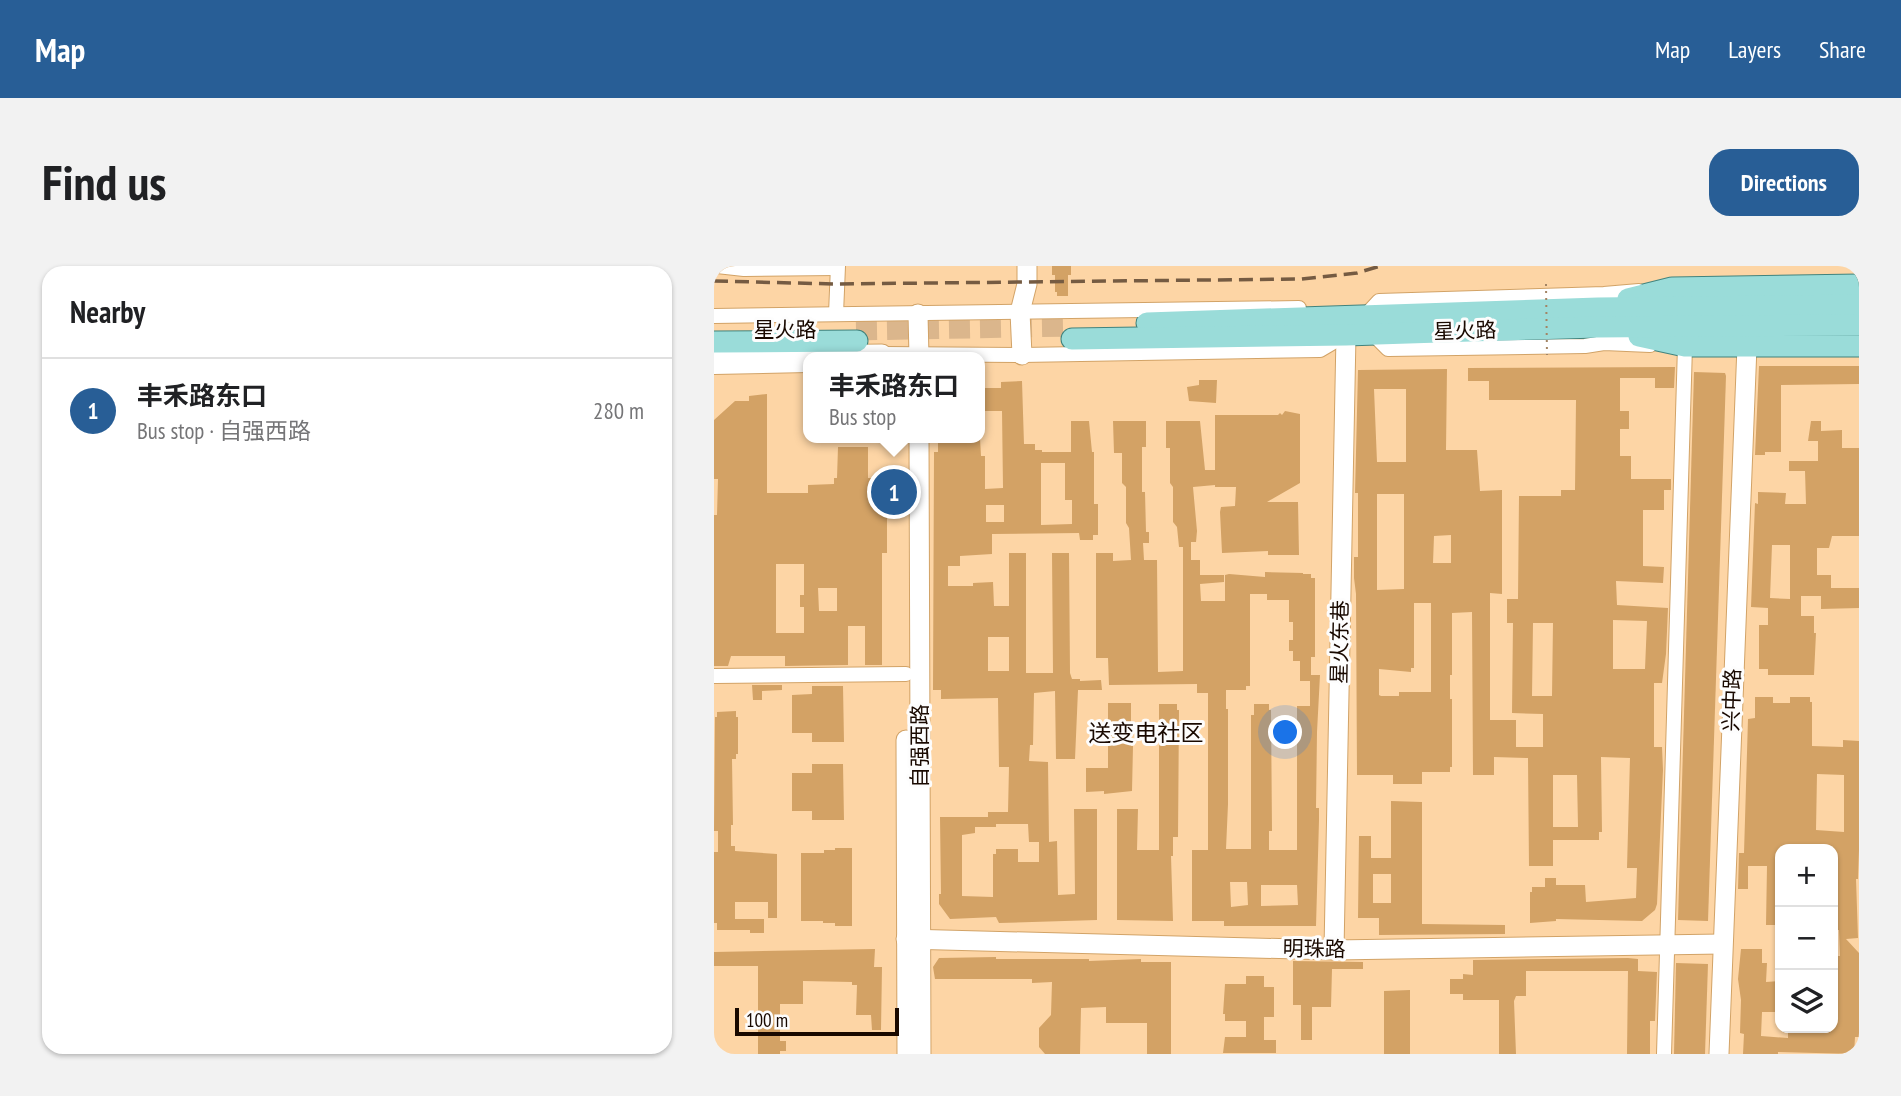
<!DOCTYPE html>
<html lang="en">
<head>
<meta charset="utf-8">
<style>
	body { margin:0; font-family:"PT Sans Narrow","Noto Sans SC",sans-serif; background:#f2f2f2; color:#202124 }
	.controls { position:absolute; right:21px; bottom:21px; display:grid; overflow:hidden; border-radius:14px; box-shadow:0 2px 5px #0004 }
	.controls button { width:63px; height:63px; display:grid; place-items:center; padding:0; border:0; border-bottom:2px solid #e0e0e0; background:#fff; color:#202124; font:35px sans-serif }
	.scale { position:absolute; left:21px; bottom:18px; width:164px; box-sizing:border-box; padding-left:7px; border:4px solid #190900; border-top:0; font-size:19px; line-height:24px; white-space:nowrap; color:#190900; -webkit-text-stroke:5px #fdfdfd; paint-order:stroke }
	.you { position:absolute; left:572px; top:467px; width:24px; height:24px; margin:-18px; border:5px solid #fff; border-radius:50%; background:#1a73e8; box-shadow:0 0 0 10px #1a73e833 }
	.badge { display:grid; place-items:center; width:46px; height:46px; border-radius:50%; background:#285e96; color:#fff; font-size:23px; font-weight:700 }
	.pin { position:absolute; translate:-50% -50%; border:4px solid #fff; box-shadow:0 2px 7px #0006 }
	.popup { position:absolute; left:89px; top:86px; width:182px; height:91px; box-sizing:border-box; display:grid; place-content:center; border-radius:14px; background:#fff; filter:drop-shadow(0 2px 5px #0005); font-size:23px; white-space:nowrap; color:#757577 }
	.popup b { font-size:26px; color:#202124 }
	.popup::after { content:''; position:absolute; left:50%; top:100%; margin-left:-14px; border:14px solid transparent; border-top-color:#fff }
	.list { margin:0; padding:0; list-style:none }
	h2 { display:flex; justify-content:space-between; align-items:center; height:91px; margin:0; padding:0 28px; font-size:30px }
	h2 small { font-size:23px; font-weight:400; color:#757577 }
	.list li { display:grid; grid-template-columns:46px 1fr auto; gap:21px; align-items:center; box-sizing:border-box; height:105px; padding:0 28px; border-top:2px solid #e0e0e0 }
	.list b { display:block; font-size:26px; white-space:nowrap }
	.list p { margin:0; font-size:23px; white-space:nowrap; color:#757577 }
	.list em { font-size:23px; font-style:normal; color:#757577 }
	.icon { flex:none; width:38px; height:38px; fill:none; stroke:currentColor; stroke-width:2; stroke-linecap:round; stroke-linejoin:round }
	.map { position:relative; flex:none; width:1145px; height:788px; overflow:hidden; border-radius:21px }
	header { display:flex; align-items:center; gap:42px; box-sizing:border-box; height:98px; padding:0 35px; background:#285e96; color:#fff }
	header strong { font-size:33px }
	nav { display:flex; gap:38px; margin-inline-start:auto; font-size:24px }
	.intro { display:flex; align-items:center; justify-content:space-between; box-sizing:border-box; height:168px; padding:0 42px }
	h1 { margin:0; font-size:49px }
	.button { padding:18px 32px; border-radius:21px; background:#285e96; color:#fff; font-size:24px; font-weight:700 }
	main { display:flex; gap:42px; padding:0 42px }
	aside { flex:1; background:#fff; border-radius:21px; box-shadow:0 2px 5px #0004 }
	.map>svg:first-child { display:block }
	.building { fill:#d3a265; fill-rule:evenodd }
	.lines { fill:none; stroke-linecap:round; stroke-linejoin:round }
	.primary-tunnel { stroke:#dbb68c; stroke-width:21; stroke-dasharray:21 10; stroke-linecap:butt }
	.street-casing { stroke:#d2a367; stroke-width:16 }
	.secondary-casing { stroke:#d2a367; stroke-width:21 }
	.primary-casing { stroke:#41837d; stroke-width:23 }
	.street { stroke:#fff; stroke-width:14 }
	.secondary { stroke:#fff; stroke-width:19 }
	.primary { stroke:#9adcd9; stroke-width:21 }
	.rail { stroke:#755b42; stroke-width:3.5; stroke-dasharray:14 7; stroke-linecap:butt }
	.path-bridge { stroke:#a38464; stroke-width:2; stroke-dasharray:2 5; stroke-linecap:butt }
	.labels { text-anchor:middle; stroke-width:6; stroke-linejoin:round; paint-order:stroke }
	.street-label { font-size:21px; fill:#190900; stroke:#fdfdfd }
	.neighbourhood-label { font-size:23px; fill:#190900; stroke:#fdfdfd }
</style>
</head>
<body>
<header>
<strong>Map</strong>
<nav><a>Map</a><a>Layers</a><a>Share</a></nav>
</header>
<div class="intro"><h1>Find us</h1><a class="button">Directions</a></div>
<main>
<aside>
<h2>Nearby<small></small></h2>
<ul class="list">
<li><span class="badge">1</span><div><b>丰禾路东口</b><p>Bus stop · 自强西路</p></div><em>280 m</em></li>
</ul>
</aside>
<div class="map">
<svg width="1145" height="788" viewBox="0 0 1145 788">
	<rect width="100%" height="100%" fill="#fdd5a5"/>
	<g class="building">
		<polygon points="338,0 357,0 357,9 354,9 354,30 343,30 343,26 341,26 341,9 338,9"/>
		<polygon points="1045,100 1145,100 1145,118 1067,119 1067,186 1051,186 1051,189 1041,189"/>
		<path d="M961 101 960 122H941V112H906V145H915V163H906V190H917V213H957V224H950V244H929V300L950 301 949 317 902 315 903 339 954 342 952 388 948 417H940V481H948L949 504 943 638 941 644 928 655 842 653V655L816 657V626H818V621H831V612H842V619H871L872 636 922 632 923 602H913L916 492 887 491 888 566H885V574H839V600H815L814 492 780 491V509H759L758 346 738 347V409H736V433H738V501H736V506H708V518H679V509H643L642 328 640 312V291H644V227H641L644 104 733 103 732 184H763L766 225 788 224V328L776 327V454H802V481H829V448L798 447 799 357H793V333H804L805 230H847V224H861L862 134H775V115H754V102ZM660 123H692V196H663ZM663 228H690V323L663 324ZM737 269V297H719L720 270ZM700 337H717V426H685V430H667L665 429V403L697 406V402H700ZM899 354 933 355 931 403H899ZM819 357H839L838 430H818ZM839 509H863L864 561H839Z"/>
		<polygon points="980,106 1011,107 1012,110 994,655 964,654"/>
		<polygon points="485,114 503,114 502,137 475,135 473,121 485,119"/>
		<path d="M308 115 310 178H321V184H328V186H357V155H375L378 186H380V238H384V269H379V274H366L365 267 278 268V288L246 290V300H234V320H259V317L279 316 280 340H295V287H312V407H339L338 287H355L356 407 358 413H366V415L387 414 388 424H364L361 493H342L341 425 320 427 319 479H316L315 495 334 496 335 576 343 575 344 629 361 628 360 543H383V654L285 657 282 651 236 653 225 638V628H227L226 551H274V546H294L295 501H285L284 432 227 433V424H219L220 186H224V172H266L267 190H271V223L289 222 288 145H266V122H287V116ZM327 197H351V234H358V258L327 259ZM272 239H290V256H272ZM274 371H295V405H274ZM282 558H314L315 576H325V596H304V583H282V588H279V631L248 630V569L261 567V561H282Z"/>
		<path d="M53 128V227H94V219L120 218V212H123L124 181H154V212H173V287H168V399H151V360H134V399L71 400V390H17L14 400H0V249H3L4 213H0V154L21 135H35V130ZM62 298H90V329H86V341H90V367H62ZM104 322H123V345H105Z"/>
		<path d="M571 145 586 148V217L553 236H584L585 289H554V285L508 287 506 246 507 241 521 240 522 221H501V219L479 221 483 265 482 276H477V294H486V309H510V316L486 318 487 335H511V309L515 308 551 311V306L589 307V308H597V312H601V391H597V409H606L603 466 602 542H605V554L602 660H510V655H478V584H494V427H483V418L395 419 394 392H382V287H399V295L417 294 415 262 412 257V221L408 217V187H400L399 155H432V181H428V226H431L432 266H435V277H429L430 294H443L444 406 469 405V281H465L463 261 459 256V221L456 217V182H452V155H486L491 204H501V149H564L566 147 568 149ZM536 328H553V334H575V356H579V374H575V385H579V395H586V415H596V440H583V584H555V565H558L557 444H555V438H540V449H537V583H512L514 538V443H512V424H532V420H536ZM516 616H533L534 639 517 641ZM547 619H583L584 639 547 640Z"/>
		<path d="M1097 155H1107V165L1128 164V182H1145V270H1118L1115 282H1103V309H1117V322H1145V342L1107 343V330H1087V350H1100V367H1102L1100 409H1054V403H1045V359H1054V342L1037 341 1041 237 1044 238V226L1072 227 1071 238H1092L1091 205H1075V195H1104V175H1094ZM1058 279H1076V333L1056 332Z"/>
		<polygon points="38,419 68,419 68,424 48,425 48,434 39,434"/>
		<polygon points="98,420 129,420 130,476 98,476 98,467 78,467 78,429 98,428"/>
		<path d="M1041 431H1059V437H1076V431H1096V436H1098V480L1129 481V474L1145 475V584L1144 613H1142L1144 672 1132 673 1145 687V771H1141L1140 788 1064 786V788H1029L1030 768 1026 767 1027 734 1024 713 1027 683H1048V697H1053L1052 716 1066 715V746H1048L1047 770 1074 772V762H1119V690H1126L1125 664H1119V583H1066V659H1052L1053 600H1034V623H1024L1025 587H1030L1034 453 1041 452ZM1103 508 1130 509V566L1102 564Z"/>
		<polygon points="394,437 417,437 417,480 419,480 418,525 390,528 390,525 372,526 372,502 394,502"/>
		<polygon points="445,438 463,438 463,444 465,444 464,571 459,571 459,590 457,590 459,655 403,654 403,543 424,543 423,584 445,584"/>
		<polygon points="22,445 22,451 24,451 24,488 22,488 22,493 18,493 19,559 17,559 17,580 21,580 21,585 63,588 63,652 54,652 54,636 21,636 21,653 50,653 50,667 36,667 36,664 3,664 3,657 0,657 0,586 4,586 4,565 0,565 1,451 3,451 3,446"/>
		<polygon points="98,498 129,498 130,554 98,554 98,545 78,545 78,507 98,507"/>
		<path d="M677 535 708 536V658L791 659V668L665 669V652H644L645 570H657V592H677ZM659 608H677V637H659Z"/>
		<polygon points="121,582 138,582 138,660 121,660 121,657 109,657 109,655 87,655 87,587 110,587 110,584 121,584"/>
		<polygon points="161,683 160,701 168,701 167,764 158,764 157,749 142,749 143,719 138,719 138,716 89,715 89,738 66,738 66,775 72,775 72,785 66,785 66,788 44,788 44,700 0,700 0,686"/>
		<polygon points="282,691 282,693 375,693 375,695 427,693 427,696 457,696 457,788 433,788 433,757 392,757 392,741 367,742 366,788 331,788 325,781 325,762 337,749 338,716 318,717 318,713 221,713 219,701 225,692"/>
		<polygon points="914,692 924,693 924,705 943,706 941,755 936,755 936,788 913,788 914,705 812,705 812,730 802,730 800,735 802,788 785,788 785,734 749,734 749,728 736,728 736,713 749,713 749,708 759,709 759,694"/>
		<polygon points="579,695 649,696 649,703 618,703 617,741 598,741 598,774 587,774 587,739 579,739"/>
		<polygon points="962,697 994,698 991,788 960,788"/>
		<polygon points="532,710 550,710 550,721 560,721 560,751 550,751 550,774 562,774 562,787 509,787 511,771 532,771 532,755 511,755 511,748 509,748 511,718 532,718"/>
		<polygon points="696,724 696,788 670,788 670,725"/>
	</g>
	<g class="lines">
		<polyline class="primary-tunnel" points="142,64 358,60"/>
		<g class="street-casing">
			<g id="street">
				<polyline points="3,0 30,3 122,2"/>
				<polyline points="122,48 124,0"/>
				<polyline points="0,50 585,42"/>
				<polyline points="651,50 665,35 890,28 925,25"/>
				<polyline points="659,68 674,83 871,80 890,77 936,79"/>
				<polyline points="162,91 168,88 308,89 606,84 628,71"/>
				<polyline points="0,101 94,99"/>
				<polyline points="0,410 192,408"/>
				<polyline points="950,788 971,80 963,80"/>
			</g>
		</g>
		<g class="secondary-casing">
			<g id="secondary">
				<polyline points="204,48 205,91"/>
				<polyline points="308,89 306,46 313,18 313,0"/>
				<polyline points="0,90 168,88"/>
				<polyline points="205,172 207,788"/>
				<polyline points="192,474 193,788"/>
				<polyline points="192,673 620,684 1008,678"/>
				<polyline points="620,684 632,69"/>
				<polyline points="1005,788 1033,80"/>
			</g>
		</g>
		<g class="primary-casing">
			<g id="primary">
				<polyline points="914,33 958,22 1145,19"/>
				<polyline points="433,57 884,42 1145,39"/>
				<polyline points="925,70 971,80 1145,80"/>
				<polyline points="358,73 632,69 882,61 1145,59"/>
				<polyline points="0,76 143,75"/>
			</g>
		</g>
		<use href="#street" class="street"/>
		<use href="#secondary" class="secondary"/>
		<use href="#primary" class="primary"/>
		<polyline class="rail" points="0,15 122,18 587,13 643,7 666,0"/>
		<polyline class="path-bridge" points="832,18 833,89"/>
	</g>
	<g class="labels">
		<g class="street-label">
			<text x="71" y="71">星火路</text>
			<text transform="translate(751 65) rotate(-2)" y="7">星火路</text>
			<text transform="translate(626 376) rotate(-89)" y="7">星火东巷</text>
			<text transform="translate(1018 434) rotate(-88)" y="7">兴中路</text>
			<text transform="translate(206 480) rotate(-90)" y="7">自强西路</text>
			<text transform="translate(600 683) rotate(1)" y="7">明珠路</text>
		</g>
		<g class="neighbourhood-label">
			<text x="432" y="475">送变电社区</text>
		</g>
	</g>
</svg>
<div class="controls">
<button>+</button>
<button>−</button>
<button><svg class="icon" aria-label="layers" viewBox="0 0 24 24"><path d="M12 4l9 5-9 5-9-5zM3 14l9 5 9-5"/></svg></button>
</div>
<div class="scale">100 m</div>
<div class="you"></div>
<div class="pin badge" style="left:180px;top:226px">1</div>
<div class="popup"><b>丰禾路东口</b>Bus stop</div>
</div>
</main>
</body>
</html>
